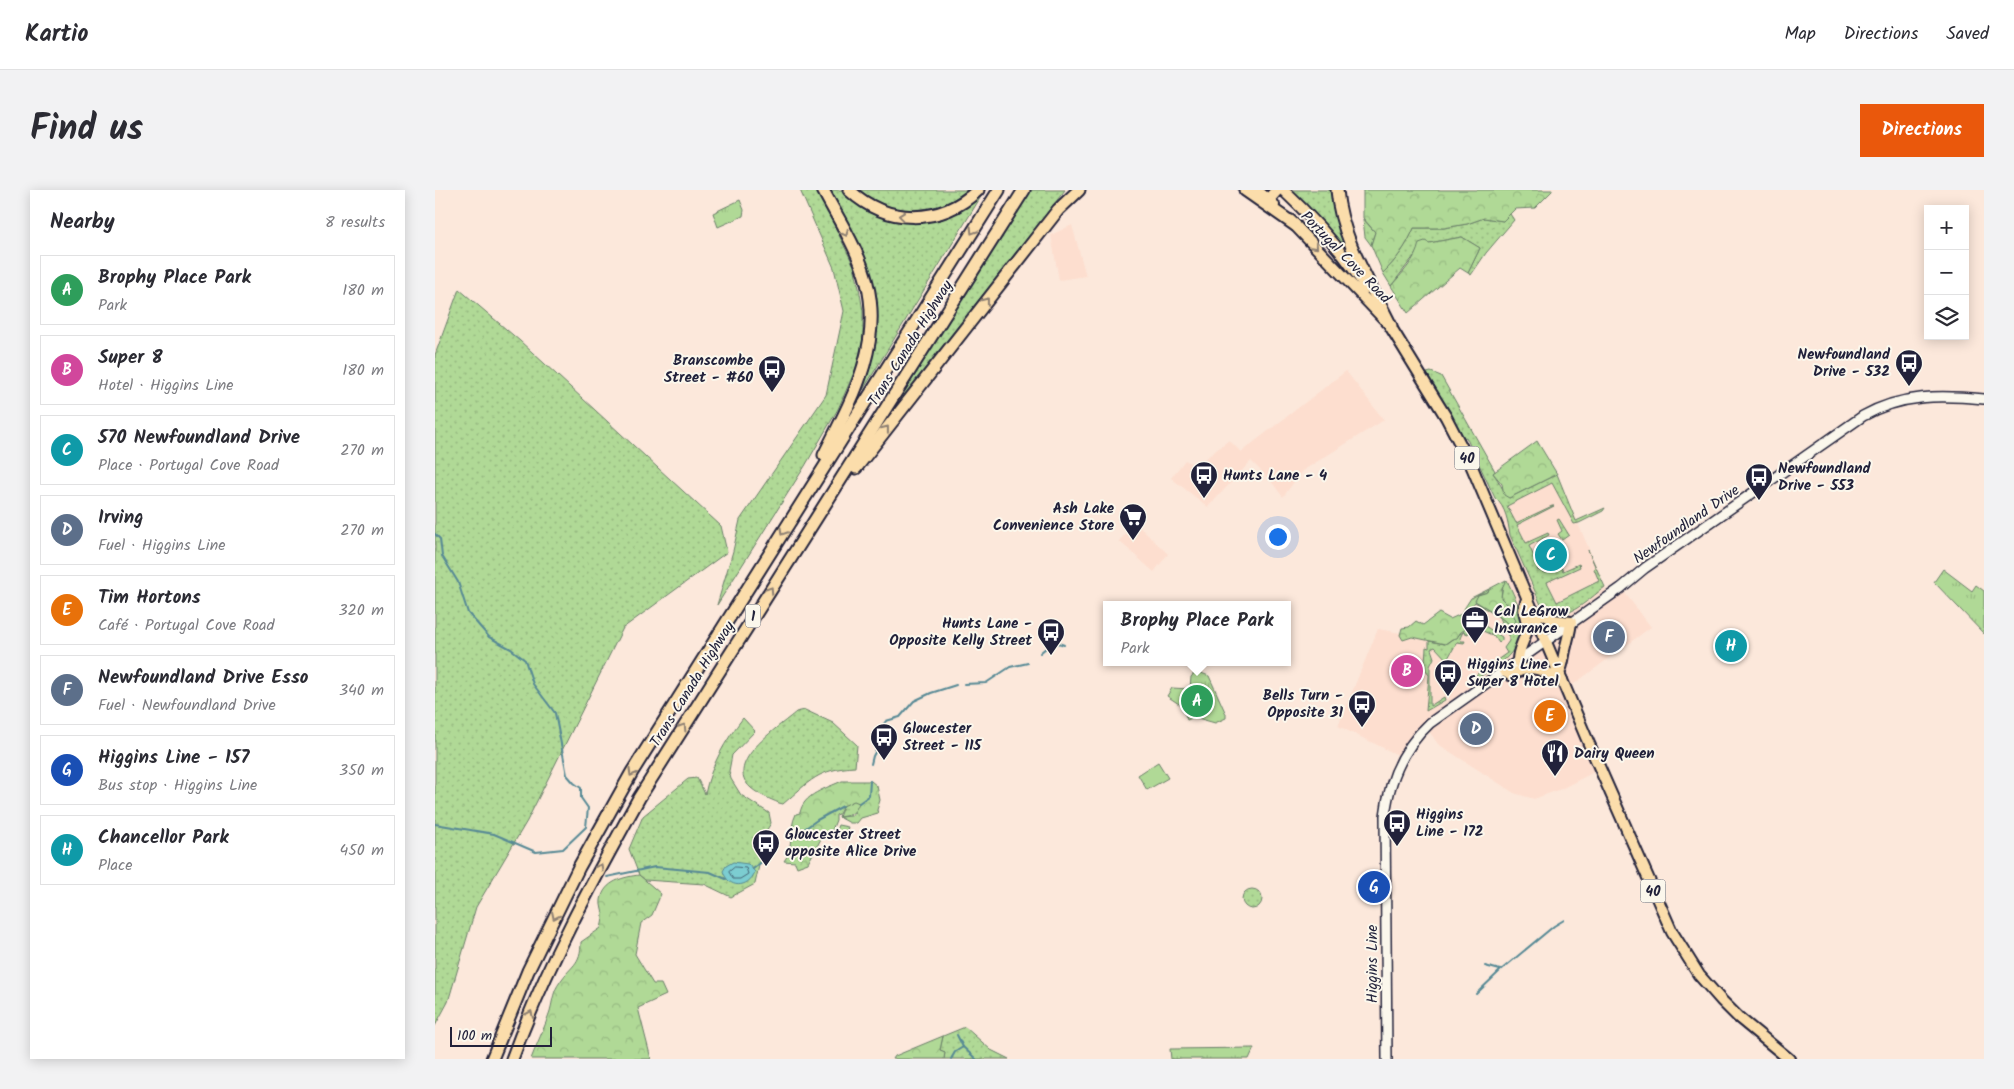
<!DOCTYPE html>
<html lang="en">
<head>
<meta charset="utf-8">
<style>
	body { margin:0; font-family:Kalam,sans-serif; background:#f2f2f3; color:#2b2b33 }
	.controls { position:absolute; right:15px; top:15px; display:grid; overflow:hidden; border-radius:0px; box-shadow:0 2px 12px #0003 }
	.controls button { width:45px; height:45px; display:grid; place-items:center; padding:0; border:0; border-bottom:1px solid #e1e1e2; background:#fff; color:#2b2b33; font:25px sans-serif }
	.scale { position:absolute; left:15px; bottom:12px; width:102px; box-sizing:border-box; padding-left:5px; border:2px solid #22223b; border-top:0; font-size:14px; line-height:18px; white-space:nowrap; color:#22223b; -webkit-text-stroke:4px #fbf7ec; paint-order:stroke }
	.you { position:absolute; left:842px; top:346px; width:18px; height:18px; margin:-12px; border:4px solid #fff; border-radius:50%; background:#1a73e8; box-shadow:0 0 0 8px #1a73e833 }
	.badge { display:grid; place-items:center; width:32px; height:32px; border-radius:50%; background:#ea580c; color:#fff; font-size:16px; font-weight:700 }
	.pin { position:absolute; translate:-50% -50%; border:2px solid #fff; box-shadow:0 1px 5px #0006 }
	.popup { position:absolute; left:668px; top:411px; width:188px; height:65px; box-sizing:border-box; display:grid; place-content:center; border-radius:0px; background:#fff; filter:drop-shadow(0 1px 4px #0005); font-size:16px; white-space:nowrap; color:#7c7c81 }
	.popup b { font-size:19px; color:#2b2b33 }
	.popup::after { content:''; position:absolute; left:50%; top:100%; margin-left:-10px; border:10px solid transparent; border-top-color:#fff }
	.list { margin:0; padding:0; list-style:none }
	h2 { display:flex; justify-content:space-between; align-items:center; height:65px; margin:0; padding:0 20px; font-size:21px }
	h2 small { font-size:16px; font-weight:400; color:#7c7c81 }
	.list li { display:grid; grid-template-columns:32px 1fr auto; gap:15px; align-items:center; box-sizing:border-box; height:70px; margin:0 10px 10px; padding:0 10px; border:1px solid #e1e1e2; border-radius:0px }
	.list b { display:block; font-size:19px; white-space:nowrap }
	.list p { margin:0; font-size:16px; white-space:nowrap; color:#7c7c81 }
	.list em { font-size:16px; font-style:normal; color:#7c7c81 }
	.icon { flex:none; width:28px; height:28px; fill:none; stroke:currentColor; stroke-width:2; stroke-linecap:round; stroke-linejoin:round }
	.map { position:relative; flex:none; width:1549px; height:869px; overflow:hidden; border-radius:0px }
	header { display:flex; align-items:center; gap:30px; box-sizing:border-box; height:70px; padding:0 25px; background:#fff; border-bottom:1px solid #e1e1e2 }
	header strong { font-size:24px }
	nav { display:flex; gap:28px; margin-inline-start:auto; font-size:18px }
	.intro { display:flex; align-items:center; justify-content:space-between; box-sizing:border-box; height:120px; padding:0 30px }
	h1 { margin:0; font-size:35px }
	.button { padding:12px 22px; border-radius:0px; background:#ea580c; color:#fff; font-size:18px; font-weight:700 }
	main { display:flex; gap:30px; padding:0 30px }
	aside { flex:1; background:#fff; border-radius:0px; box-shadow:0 2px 12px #0003 }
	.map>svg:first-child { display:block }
	.built { fill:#fddecf }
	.grass { fill:url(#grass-dots); stroke:#697e68 }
	.forest { fill:url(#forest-crowns); stroke:#697e68 }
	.wetland { fill:url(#wetland-marsh); stroke:#697e68 }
	.park { fill:url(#park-tufts); stroke:#697e68 }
	.pitch { fill:#b0d996; stroke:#697e68 }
	.water { fill:#7bcdd1; stroke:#578995 }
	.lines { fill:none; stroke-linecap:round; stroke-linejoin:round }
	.shore { stroke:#466677; stroke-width:1 }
	.stream { stroke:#578995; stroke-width:2 }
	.secondary-casing { stroke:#22223b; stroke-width:12 }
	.primary-casing { stroke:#22223b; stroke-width:14 }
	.highway-casing { stroke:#22223b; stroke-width:15 }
	.secondary { stroke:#fbf7ec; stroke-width:9 }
	.primary { stroke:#fbddab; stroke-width:10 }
	.highway { stroke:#fbddab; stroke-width:11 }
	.oneway { stroke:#8e8073 }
	.labels { text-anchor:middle; stroke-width:4; stroke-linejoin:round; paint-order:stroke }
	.shield { fill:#fbf7ec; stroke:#636270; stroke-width:1 }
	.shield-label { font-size:14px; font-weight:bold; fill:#22223b }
	.street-label { font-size:15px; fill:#22223b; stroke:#fbf7ec }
	.poi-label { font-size:15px; font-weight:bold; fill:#22223b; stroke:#fbf7ec; text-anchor:start }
</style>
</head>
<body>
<header>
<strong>Kartio</strong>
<nav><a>Map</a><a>Directions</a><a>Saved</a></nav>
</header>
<div class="intro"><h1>Find us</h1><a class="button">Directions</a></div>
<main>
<aside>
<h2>Nearby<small>8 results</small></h2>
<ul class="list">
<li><span class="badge" style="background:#2e9e5b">A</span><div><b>Brophy Place Park</b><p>Park</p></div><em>180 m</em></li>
<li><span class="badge" style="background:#d1479c">B</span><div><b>Super 8</b><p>Hotel · Higgins Line</p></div><em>180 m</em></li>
<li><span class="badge" style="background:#0f9aa8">C</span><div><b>570 Newfoundland Drive</b><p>Place · Portugal Cove Road</p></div><em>270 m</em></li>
<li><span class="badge" style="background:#5c6f8a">D</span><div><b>Irving</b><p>Fuel · Higgins Line</p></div><em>270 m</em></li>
<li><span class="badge" style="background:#e8710a">E</span><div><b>Tim Hortons</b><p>Café · Portugal Cove Road</p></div><em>320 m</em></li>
<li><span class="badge" style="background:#5c6f8a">F</span><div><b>Newfoundland Drive Esso</b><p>Fuel · Newfoundland Drive</p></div><em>340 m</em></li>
<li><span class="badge" style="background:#1a4fb4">G</span><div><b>Higgins Line - 157</b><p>Bus stop · Higgins Line</p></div><em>350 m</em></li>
<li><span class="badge" style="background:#0f9aa8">H</span><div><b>Chancellor Park</b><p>Place</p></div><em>450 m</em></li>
</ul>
</aside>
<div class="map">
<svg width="1549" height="869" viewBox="0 0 1549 869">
	<defs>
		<pattern id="grass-dots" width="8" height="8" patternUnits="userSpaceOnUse" patternTransform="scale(1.25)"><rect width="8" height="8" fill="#b0d996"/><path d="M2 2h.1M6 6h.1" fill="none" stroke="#97ba82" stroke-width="1.8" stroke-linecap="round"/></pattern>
		<pattern id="forest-crowns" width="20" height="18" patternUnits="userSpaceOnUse" patternTransform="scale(1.25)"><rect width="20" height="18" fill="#b0d996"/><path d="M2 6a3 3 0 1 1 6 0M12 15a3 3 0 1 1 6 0" fill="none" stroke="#97ba82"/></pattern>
		<pattern id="wetland-marsh" width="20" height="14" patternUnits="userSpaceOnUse" patternTransform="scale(1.25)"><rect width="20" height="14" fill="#b0d996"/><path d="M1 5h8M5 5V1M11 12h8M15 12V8" fill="none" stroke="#97ba82"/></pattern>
		<pattern id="park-tufts" width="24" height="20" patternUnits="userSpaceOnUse" patternTransform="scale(1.25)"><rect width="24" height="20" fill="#b0d996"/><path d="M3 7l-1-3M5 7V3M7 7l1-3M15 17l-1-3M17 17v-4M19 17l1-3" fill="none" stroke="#97ba82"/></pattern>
	</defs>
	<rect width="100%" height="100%" fill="#fce8db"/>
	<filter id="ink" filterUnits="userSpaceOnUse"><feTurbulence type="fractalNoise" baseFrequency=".02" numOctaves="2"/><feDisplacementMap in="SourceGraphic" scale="10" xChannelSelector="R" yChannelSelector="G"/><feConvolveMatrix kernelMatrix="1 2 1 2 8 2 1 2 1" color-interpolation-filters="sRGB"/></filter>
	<g filter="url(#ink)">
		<g class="built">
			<polygon points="637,35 651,86 624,90 616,45"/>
			<polygon points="911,181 949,230 867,281 848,307 835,290 816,271 773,317 736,288 750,270 761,276 794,250 806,262"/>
			<polygon points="1122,284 1174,406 1186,398 1216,437 1131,500 1165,579 1126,599 1099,609 1079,603 1003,554 991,537 967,567 903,536 943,439 1011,451 1036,408 1083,385 1055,318"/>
			<polygon points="700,333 733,364 719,382 684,351"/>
		</g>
		<g class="grass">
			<polygon points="365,0 382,0 419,76 424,98 428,121 428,149 421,178 403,219 370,276 282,415 298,361 305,330 391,205 409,121 399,78"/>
			<polygon points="392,0 408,0 416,9 444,25 529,17 550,0 428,200 436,174 440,125"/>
			<path d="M423 0H532C525 5 517 11 509 14 481 24 445 21 423 0Z"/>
			<polygon points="597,0 630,0 468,206 454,219"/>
			<polygon points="853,0 898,0 922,76"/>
			<path d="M1075 24 1079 30 1051 63 1036 85 1033 83 1045 58 1027 47 994 53 983 61 956 96 948 83C962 69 971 57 979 38H1009L1032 34 1049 28 1068 31Z"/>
			<polygon points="928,29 940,42 936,55 930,47"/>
			<polygon points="24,99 85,151 286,336 292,362 188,438 92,631 41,717 13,812 0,836 0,165"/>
			<path d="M996 182 1006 186 1060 281 1058 283C1065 292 1067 300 1074 308L1122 284 1141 331 1170 318 1168 321 1144 333 1139 334 1117 293 1072 316 1081 333 1117 316H1119L1082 335 1091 353 1113 343 1114 345 1094 356 1104 377 1102 380 1111 383 1125 375 1128 381 1144 374 1145 377 1112 392 1122 412 1164 391 1159 379 1160 376 1153 360 1170 397C1153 409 1126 439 1107 417L1075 345C1073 332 1071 317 1060 308L1031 247 1029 248 992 183Z"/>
			<polygon points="1124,329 1134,345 1127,350 1123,344 1127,341 1122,330"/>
			<path d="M1072 390C1077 402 1084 414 1086 426 1093 456 1063 479 1039 489L1038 487 1072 463 1069 458 1074 451V445L1065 436 1067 432 1065 428 1040 412 1032 422H1027L1036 408 1054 399 1053 402 1043 405 1041 411 1060 423 1076 436 1081 430 1072 414 1066 408 1068 394Z"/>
			<path d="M1035 429 1041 430 1049 436 1046 442 1036 437 1033 444 1028 442 1025 448 1026 451H1030L1029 453 1022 452 1012 470 1000 457 996 459 999 468 995 476V516L1009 507 1010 510 991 521 994 485C987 478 991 468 991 457L994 458V451L1010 454 1028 442Z"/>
			<polygon points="1050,436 1067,447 1067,450 1064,453 1059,446 1048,441"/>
			<path d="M370 520 398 533 422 555 420 577C383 579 375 591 348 614L344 613C335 609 324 605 316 598 287 573 344 537 361 522Z"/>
			<path d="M308 528 320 541 297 565 294 581 296 589 306 605 334 623 336 633 327 648H330L320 694 296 707 269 694 210 690 204 685 194 659 208 626 253 589 262 588 270 604C276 575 290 551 308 528Z"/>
			<circle cx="817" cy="709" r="10"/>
			<polygon points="530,837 556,860 574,869 509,869 510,862 505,860 508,846"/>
		</g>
		<g class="forest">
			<path d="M928 0H1118L1100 18 1080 19 1068 31 1049 28 1032 34 1009 38H979C971 57 962 69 948 83L936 55 940 42 928 28Z"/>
			<path d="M1027 47 1045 58 1033 83 1025 78 973 123 956 96C967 83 981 70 984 53L990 51 994 53Z"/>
			<polygon points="1102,251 1122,284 1074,308 1069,305 1067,294 1058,283"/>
			<polygon points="1071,390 1067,398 1066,408 1072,414 1081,430 1078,436 1076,436 1060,423 1040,411 1043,405 1053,402 1054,399"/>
			<polygon points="1033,421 1036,427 1029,437 1030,439 1025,443 1022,448 1017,449 1010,454 977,447 968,450 965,445 967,438 974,437 981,431 988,435 1004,423 1015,429"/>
			<path d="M407 591H436L442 596 445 610 442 620 443 623 426 628 422 633H415L404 627 416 626 420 623 408 616 404 624 401 625V630L396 643 387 647 373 673 362 677 360 672 349 671C359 660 353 640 361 624L365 623C368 604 392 598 407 591Z"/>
			<path d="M204 685 226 704 217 725 206 733 200 764 218 794H226L231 805 203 818 216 869H96C102 853 110 837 115 821 118 810 118 801 125 792 136 775 146 775 146 752L166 738C167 734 168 730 168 726 168 721 165 715 166 710 169 691 189 687 204 685Z"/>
			<polygon points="508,846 505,860 510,862 509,869 458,869 460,866"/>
		</g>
		<path class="wetland" d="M419 611 424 613C419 625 416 625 404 627L408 616Z"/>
		<g class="park">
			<polygon points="305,10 309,20 308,26 283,37 278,23"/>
			<polygon points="1508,379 1537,401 1541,395 1549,401 1549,444 1499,392"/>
			<polygon points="761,481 774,486 791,524 791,528 780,533 759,527 752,530 747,516 732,506 737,498 755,499 756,487"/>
			<polygon points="403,635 413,637 410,646 400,643"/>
			<polygon points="819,858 814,869 736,869 735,859"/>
		</g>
		<polygon class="pitch" points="723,572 733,588 712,600 703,585"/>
		<path class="water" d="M298 672 313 674 320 682C313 699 293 699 288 681L291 676Z"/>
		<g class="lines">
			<polygon class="shore" points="300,677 311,678 313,684 305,689 298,689 294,682"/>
			<g class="stream">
				<polyline points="0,344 5,349 7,366 23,392 33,423 54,447 76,459 90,470 98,494 120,523 132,585 139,593 146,598 146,608 153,618 151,637 128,659 101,662 59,644 0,634"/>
				<path d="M605 463C612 457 619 450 629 455"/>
				<polyline points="529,494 551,493 575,477 593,473"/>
				<polyline points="436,574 438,566 444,555 444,540 451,531 465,527 479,511 496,503 521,495"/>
				<polyline points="424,613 434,606 435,591"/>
				<polyline points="353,648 358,647 382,630 408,616"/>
				<polyline points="318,679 328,671"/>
				<polyline points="172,687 220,677 275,682 291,689"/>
				<polyline points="1050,776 1065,780"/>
				<polyline points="1041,804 1066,780 1119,736 1129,730"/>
				<polyline points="522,845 528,857 541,869"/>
				<polyline points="516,869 520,862 528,857"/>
			</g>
			<g class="secondary-casing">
				<path id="secondary" d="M952 869 950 626C954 590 968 558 995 533L1186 398 1210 378 1428 226C1467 204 1506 205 1549 209"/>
			</g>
			<g class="primary-casing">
				<g id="primary">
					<polyline points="822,0 839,15"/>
					<path d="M848 0C880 30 908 61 931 98"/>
					<polyline points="855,30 952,132"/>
					<polyline points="952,131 1011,227 1037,277 1151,547 1237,742 1264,785 1286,810 1303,827 1354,869"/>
					<path d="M1099 422 1106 423 1119 430 1136 432C1135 441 1133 447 1131 456 1128 466 1129 473 1124 483"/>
					<path d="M1083 472C1082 459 1091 450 1092 437 1092 422 1085 425 1093 407"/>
					<path d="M1069 481 1075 485C1098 473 1105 479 1127 490"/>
				</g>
			</g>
			<g class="highway-casing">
				<g id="highway">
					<path d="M388 0C403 29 424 60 432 93 448 156 416 211 389 265"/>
					<path d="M414 0C452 35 505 36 543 0"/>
					<polyline points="810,0 860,35"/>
					<path d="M902 0C906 49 935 93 956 136"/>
					<polyline points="833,10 842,0"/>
					<polyline points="421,278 623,20 644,0"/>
					<polyline points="57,869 93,781 144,677 197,582 564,0"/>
					<path d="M77 869C110 778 157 693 204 608L589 0"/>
				</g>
			</g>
			<use href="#secondary" class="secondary"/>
			<use href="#primary" class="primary"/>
			<use href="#highway" class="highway"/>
		</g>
		<defs><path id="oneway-chevron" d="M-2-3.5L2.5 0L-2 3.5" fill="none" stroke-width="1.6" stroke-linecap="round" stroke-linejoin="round" transform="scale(1.25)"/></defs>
		<g class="oneway">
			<use href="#oneway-chevron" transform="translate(467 26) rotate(-173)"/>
			<use href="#oneway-chevron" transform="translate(538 41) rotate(122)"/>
			<use href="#oneway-chevron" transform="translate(410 43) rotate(63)"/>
			<use href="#oneway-chevron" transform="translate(880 56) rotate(47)"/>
			<use href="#oneway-chevron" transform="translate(551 111) rotate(-52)"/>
			<use href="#oneway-chevron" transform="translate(451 239) rotate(-52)"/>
			<use href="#oneway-chevron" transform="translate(348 342) rotate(122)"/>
			<use href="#oneway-chevron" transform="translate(335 400) rotate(-57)"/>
			<use href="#oneway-chevron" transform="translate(248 537) rotate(-58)"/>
			<use href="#oneway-chevron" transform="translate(197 583) rotate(120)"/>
			<use href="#oneway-chevron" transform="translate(165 677) rotate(-61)"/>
			<use href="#oneway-chevron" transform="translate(120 726) rotate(116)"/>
			<use href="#oneway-chevron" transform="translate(95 824) rotate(-66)"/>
		</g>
	</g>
	<defs>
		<g id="bus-pin" transform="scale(1.4375)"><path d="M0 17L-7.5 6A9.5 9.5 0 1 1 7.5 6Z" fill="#22223b" stroke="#fbf7ec"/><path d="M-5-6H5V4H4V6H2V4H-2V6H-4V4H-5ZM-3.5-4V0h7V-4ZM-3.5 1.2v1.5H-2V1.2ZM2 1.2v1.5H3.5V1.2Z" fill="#fff"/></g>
		<g id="supermarket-pin" transform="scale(1.4375)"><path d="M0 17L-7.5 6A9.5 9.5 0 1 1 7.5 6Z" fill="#22223b" stroke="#fbf7ec"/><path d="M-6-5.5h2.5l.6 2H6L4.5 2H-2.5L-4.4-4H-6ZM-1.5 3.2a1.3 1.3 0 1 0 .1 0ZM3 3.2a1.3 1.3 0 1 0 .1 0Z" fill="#fff"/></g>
		<g id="office-pin" transform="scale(1.4375)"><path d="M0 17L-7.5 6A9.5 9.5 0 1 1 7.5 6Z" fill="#22223b" stroke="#fbf7ec"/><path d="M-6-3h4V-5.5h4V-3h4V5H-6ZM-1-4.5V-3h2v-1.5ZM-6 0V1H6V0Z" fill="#fff"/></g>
		<g id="restaurant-pin" transform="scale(1.4375)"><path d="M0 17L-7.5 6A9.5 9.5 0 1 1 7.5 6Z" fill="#22223b" stroke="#fbf7ec"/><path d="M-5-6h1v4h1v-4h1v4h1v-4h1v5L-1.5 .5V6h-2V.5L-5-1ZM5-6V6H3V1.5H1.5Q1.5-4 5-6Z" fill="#fff"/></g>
	</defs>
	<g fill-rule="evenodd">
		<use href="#bus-pin" x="1474" y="173"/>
		<use href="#bus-pin" x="337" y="179"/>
		<use href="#bus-pin" x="769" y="285"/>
		<use href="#bus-pin" x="1324" y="287"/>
		<use href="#supermarket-pin" x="698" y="327"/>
		<use href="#office-pin" x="1040" y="430"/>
		<use href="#bus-pin" x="616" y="442"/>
		<use href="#bus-pin" x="1013" y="483"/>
		<use href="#bus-pin" x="927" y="514"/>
		<use href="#bus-pin" x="449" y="547"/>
		<use href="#restaurant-pin" x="1120" y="563"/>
		<use href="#bus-pin" x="962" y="633"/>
		<use href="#bus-pin" x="331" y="653"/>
	</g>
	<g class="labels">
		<g class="shield">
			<rect x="1019.5" y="256.5" width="25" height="23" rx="4"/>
			<rect x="310.5" y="414.5" width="15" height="23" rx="4"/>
			<rect x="1205.5" y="689.5" width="25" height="23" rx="4"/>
		</g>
		<g class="shield-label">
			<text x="1032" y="273">40</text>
			<text x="318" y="431">1</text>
			<text x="1218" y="706">40</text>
		</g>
		<g class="street-label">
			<text transform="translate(911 67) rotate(46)" y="5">Portugal Cove Road</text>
			<text transform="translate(475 153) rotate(-58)" y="5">Trans Canada Highway</text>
			<text transform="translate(1251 334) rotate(-35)" y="5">Newfoundland Drive</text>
			<text transform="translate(257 494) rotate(-58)" y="5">Trans Canada Highway</text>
			<text transform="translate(937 774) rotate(-90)" y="5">Higgins Line</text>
		</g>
		<g class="poi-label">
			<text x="1455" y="169" text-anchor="end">Newfoundland<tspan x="1455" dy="17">Drive - 532</tspan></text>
			<text x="318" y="175" text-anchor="end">Branscombe<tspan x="318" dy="17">Street - #60</tspan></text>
			<text x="1343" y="283">Newfoundland<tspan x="1343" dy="17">Drive - 553</tspan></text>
			<text x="788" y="290">Hunts Lane - 4</text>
			<text x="679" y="323" text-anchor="end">Ash Lake<tspan x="679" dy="17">Convenience Store</tspan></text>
			<text x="1059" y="426">Cal LeGrow<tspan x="1059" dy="17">Insurance</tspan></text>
			<text x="597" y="438" text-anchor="end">Hunts Lane -<tspan x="597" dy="17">Opposite Kelly Street</tspan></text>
			<text x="1032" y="479">Higgins Line -<tspan x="1032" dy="17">Super 8 Hotel</tspan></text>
			<text x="908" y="510" text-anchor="end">Bells Turn -<tspan x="908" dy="17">Opposite 31</tspan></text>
			<text x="468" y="543">Gloucester<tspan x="468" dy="17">Street - 115</tspan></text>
			<text x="1139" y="568">Dairy Queen</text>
			<text x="981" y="629">Higgins<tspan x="981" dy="17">Line - 172</tspan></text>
			<text x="350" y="649">Gloucester Street<tspan x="350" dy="17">opposite Alice Drive</tspan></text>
		</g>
	</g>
</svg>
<div class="controls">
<button>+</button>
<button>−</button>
<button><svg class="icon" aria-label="layers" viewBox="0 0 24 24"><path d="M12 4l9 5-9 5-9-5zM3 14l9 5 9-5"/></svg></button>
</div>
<div class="scale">100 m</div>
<div class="you"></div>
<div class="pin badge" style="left:762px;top:511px;background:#2e9e5b">A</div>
<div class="popup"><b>Brophy Place Park</b>Park</div>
<div class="pin badge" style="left:972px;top:481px;background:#d1479c">B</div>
<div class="pin badge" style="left:1116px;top:365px;background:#0f9aa8">C</div>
<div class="pin badge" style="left:1041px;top:539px;background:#5c6f8a">D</div>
<div class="pin badge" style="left:1115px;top:526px;background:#e8710a">E</div>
<div class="pin badge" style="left:1174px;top:447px;background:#5c6f8a">F</div>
<div class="pin badge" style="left:939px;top:697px;background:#1a4fb4">G</div>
<div class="pin badge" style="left:1296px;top:456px;background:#0f9aa8">H</div>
</div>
</main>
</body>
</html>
